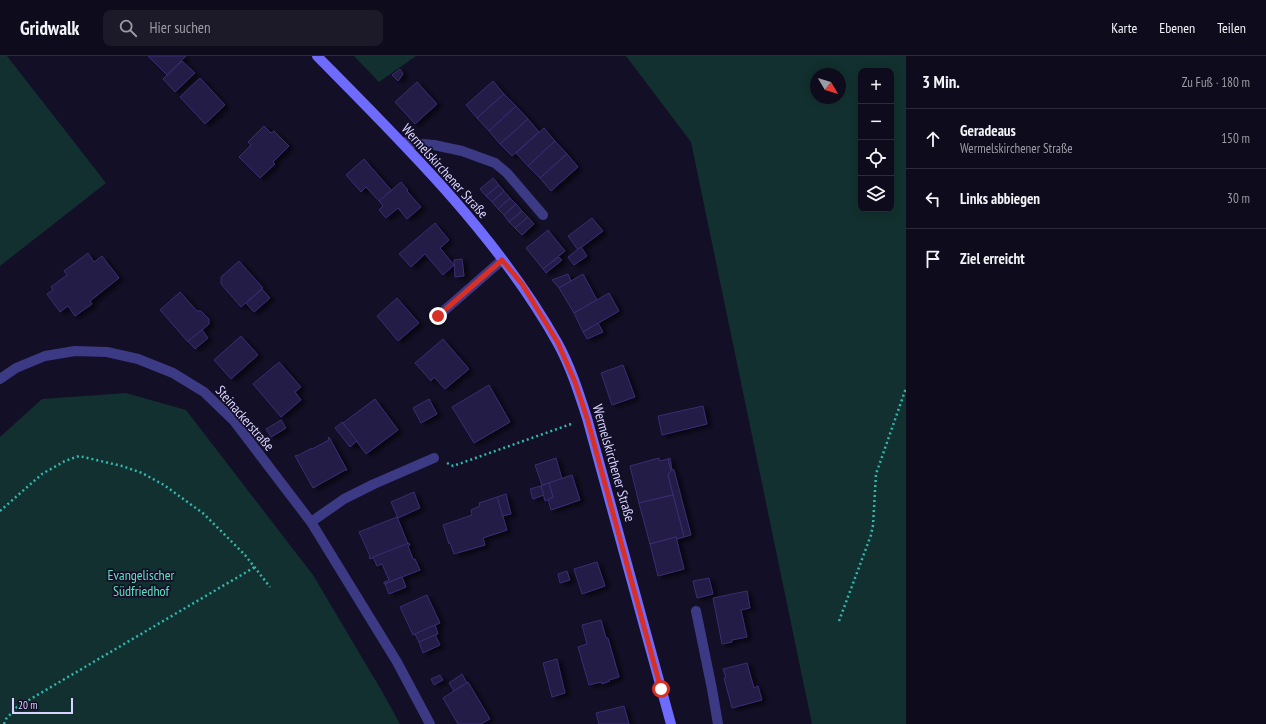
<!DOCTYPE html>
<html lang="de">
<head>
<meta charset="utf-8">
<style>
	body { margin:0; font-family:"PT Sans Narrow",sans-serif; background:#1c1929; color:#f1f3f6 }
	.controls { position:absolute; right:12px; top:12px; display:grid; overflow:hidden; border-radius:8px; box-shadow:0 2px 10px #0003 }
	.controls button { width:36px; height:36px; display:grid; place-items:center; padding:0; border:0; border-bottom:1px solid #2e2b3b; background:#0e0b1c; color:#f1f3f6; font:20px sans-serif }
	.compass { position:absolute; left:810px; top:12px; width:36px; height:36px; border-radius:50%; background:#0e0b1c; box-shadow:0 2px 10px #0003; rotate:128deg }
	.scale { position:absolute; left:12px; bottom:10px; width:61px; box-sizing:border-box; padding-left:4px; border:2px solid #d9d4ff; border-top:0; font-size:11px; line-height:14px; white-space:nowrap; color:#d9d4ff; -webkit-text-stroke:3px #130f26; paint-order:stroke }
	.stop { position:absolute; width:12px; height:12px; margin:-9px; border:3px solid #d93025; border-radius:50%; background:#fff }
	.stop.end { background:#d93025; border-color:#fff; box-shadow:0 1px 4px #0008 }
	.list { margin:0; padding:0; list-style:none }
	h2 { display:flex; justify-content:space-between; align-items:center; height:52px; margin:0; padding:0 16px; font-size:17px }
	h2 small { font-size:13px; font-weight:400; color:#9b9ba3 }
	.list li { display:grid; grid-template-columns:26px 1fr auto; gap:12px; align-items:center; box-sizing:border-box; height:60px; padding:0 16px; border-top:1px solid #2e2b3b }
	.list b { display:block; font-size:15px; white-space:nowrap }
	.list p { margin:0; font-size:13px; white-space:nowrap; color:#9b9ba3 }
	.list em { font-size:13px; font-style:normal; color:#9b9ba3 }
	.icon { flex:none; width:22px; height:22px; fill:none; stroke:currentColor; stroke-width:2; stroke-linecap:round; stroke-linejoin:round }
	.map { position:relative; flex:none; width:906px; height:668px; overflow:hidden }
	header { display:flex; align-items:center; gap:24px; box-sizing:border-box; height:56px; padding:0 20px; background:#0e0b1c; border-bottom:1px solid #2e2b3b }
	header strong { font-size:19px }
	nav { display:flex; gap:22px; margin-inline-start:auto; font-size:14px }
	.search { width:280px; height:36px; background:#1c1929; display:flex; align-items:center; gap:10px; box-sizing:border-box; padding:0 14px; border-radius:8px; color:#9b9ba3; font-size:15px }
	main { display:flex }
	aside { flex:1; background:#0e0b1c }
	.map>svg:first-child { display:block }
	.green { fill:#12302f; fill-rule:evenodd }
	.building { fill:#241b47; stroke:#3b2d73; filter:url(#shadow) }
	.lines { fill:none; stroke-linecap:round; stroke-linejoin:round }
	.path { stroke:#2fb8b0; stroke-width:2.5; stroke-dasharray:2 3; stroke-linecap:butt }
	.service { stroke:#3d3a85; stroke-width:10 }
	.minor { stroke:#3d3a85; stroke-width:10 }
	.secondary { stroke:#6f6bff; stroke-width:10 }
	.route { stroke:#d93025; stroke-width:5 }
	.labels { text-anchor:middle; stroke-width:3.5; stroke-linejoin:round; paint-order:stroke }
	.street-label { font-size:14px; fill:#d9d4ff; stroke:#130f26 }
	.park-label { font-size:14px; fill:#5fe0c0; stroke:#130f26 }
</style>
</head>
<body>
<header>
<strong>Gridwalk</strong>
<div class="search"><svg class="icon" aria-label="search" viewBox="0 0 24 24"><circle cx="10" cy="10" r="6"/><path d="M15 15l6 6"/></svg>Hier suchen</div>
<nav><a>Karte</a><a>Ebenen</a><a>Teilen</a></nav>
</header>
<main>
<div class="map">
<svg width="906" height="668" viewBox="0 0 906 668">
	<defs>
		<filter id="shadow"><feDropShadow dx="4.5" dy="2.5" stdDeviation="2" flood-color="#0009"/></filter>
	</defs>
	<rect width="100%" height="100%" fill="#130f26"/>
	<g class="green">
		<polygon points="0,0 7,0 106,127 0,210"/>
		<polygon points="354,0 416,0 379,26"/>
		<path d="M626 0H906V668H812L691 86ZM861 15H891V153H861ZM816 18H840V42H816Z"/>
		<polygon points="126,337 186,354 313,519 383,637 400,668 0,668 0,381 42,343"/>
	</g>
	<g class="building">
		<polygon points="148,0 186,0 167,19"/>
		<polygon points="182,5 195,17 175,36 163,23"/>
		<polygon points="400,13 403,18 398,25 392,19"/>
		<polygon points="200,22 225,49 205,68 180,41"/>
		<polygon points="493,25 504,38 477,62 466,49"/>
		<polygon points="417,26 437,48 415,68 395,46"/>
		<polygon points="504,38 516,50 489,75 477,62"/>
		<polygon points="516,50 528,63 500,88 489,75"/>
		<polygon points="528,63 539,76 512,100 500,88"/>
		<polygon points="264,70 271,77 274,75 289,90 273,106 275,108 260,122 239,101 251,89 248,86"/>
		<polygon points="544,72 555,85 528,110 516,97"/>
		<polygon points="555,85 567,98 540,122 528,110"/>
		<polygon points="567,98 578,111 551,135 540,122"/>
		<polygon points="364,103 392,135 379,145 366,131 361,136 346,119"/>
		<polygon points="493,122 499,129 486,140 480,133"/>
		<polygon points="401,126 408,134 407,135 421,151 407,163 398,152 386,162 379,154 383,150 379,145"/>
		<polygon points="499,129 504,135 492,146 486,140"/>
		<polygon points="504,135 510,142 498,153 492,146"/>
		<polygon points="510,142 516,148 504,159 498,153"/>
		<polygon points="516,148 522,155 509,166 504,159"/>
		<polygon points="522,155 528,161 515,172 509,166"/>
		<polygon points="528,161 534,168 522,179 515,172"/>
		<polygon points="592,162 603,175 578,194 568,180"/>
		<polygon points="435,167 449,184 440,192 454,209 443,219 425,198 411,211 399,198"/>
		<polygon points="548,174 565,195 543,213 526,192"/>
		<polygon points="581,191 587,200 574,209 568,201"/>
		<polygon points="88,197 94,206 102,200 119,222 90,245 92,248 75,260 68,250 60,256 47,238 53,234 51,231 67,219 64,215"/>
		<polygon points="559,201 562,204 546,217 543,213"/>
		<polygon points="462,203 464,220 455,221 454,204"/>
		<polygon points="239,205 263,232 241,251 221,228 221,221"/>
		<polygon points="568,218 571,225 559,232 552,224"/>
		<polygon points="583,218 597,244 574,257 559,232"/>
		<polygon points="262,233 270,242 254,256 246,247"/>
		<polygon points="180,236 197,255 201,255 209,263 209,268 188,286 160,254"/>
		<polygon points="609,237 619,255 583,276 574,257"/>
		<polygon points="397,242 419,267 398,285 377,260"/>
		<polygon points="598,267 603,276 587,283 583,276"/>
		<polygon points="202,274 208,282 195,293 188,285"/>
		<polygon points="241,280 258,299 231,323 214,304"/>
		<polygon points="443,283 469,313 445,333 434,321 431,325 415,307"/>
		<polygon points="279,306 301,331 295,336 301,344 281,361 253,328"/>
		<polygon points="623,309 635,341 612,349 601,317"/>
		<polygon points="489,329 510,366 474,387 452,351"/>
		<polygon points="375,343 398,374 366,398 343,367"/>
		<polygon points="429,343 437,358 421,367 413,352"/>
		<polygon points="703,350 707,368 662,379 658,360"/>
		<polygon points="281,364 286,372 271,381 266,373"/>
		<polygon points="342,366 357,385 350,391 335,372"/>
		<polygon points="329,381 347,414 345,414 313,432 295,400 297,399 297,400 312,392 312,393 329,384 328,382"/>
		<polygon points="556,402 562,423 542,429 535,409"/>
		<polygon points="659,402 660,405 668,403 671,415 668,419 673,439 639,447 630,410"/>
		<polygon points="670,402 672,414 674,414 691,479 684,481 668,419 671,415 668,403"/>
		<polygon points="572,419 580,444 551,454 548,443 553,441 549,427"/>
		<polygon points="549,427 553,441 545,445 541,430"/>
		<polygon points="541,430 544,439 533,443 530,433"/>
		<polygon points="414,436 420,452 398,462 391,446"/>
		<polygon points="506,438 511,458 502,460 497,441"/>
		<polygon points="673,439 684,481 677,483 676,481 650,488 639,447"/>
		<polygon points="497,441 507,474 483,482 485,489 454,498 450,487 449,488 443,469 472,459 471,454 480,450 479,447"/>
		<polygon points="397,461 408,488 370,503 369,501 370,500 359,476"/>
		<polygon points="676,481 684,513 658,520 650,488"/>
		<polygon points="409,487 410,489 408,490 413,503 415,503 420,514 384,528 384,526 389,524 382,508 377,510 373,501"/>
		<polygon points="597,506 605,530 582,538 574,513"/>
		<polygon points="567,515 570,524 560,527 558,518"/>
		<polygon points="402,521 406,531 389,538 385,528"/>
		<polygon points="709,522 713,538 697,542 693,525"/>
		<polygon points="747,535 750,552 741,554 747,581 732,584 732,586 722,588 713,542"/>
		<polygon points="427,539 440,567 413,579 400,551"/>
		<polygon points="601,564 606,582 608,582 619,621 609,624 610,625 602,628 601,626 589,629 578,591 587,588 582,569"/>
		<polygon points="435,569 438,578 419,586 415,578"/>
		<polygon points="435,579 440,589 423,597 419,586"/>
		<polygon points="557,603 565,637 552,641 543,607"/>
		<polygon points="747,607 754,632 758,630 762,644 732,652 724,622 726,622 723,613"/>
		<polygon points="462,618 467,627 454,635 449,627"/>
		<polygon points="440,619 443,624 434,629 431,623"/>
		<polygon points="468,626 490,663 481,668 458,668 443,642"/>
		<polygon points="624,650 629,668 599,668 596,657"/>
	</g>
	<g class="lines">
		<g class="path">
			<polyline points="447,407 453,410 574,367"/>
			<polyline points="0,455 42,418 65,405 79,400 122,410 142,417 164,429 204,458 245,499 270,531"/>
			<polyline points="839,565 871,479 873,469 876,418 906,332"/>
			<polyline points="4,668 6,663 17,651 255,511"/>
		</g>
		<g class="service">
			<polyline points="401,86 434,89 462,95 495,107 507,117 543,159"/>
			<polyline points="438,260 502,204"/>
			<polyline points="696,555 712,633 718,668"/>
		</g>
		<g class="minor">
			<polyline points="0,323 16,312 45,300 75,295 107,296 138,303 173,317 204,336 234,365 311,466 397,606 430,668"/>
			<polyline points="311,466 344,443 374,428 434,402"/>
		</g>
		<path class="secondary" d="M317 0C403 87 497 179 557 286 570 309 579 337 587 362L671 668"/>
	</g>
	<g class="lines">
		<polyline class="route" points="438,260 502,204 522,228 558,287 575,326 587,362 661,633"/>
	</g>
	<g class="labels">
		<g class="street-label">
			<text transform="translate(445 115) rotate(48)" y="5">Wermelskirchener Straße</text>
			<text transform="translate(245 362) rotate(49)" y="5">Steinackerstraße</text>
			<text transform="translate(614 407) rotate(74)" y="5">Wermelskirchener Straße</text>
		</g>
		<g class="park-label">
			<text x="141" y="524">Evangelischer<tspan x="141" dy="16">Südfriedhof</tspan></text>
		</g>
	</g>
</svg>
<div class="controls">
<button>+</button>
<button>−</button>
<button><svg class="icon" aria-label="locate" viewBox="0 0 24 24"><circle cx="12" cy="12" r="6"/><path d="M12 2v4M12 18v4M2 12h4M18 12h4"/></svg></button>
<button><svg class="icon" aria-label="layers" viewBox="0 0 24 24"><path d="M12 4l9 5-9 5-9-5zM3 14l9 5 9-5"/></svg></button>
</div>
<svg class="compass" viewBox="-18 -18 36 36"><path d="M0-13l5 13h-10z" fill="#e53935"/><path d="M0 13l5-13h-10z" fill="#9b9ba3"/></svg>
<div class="scale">20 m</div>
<div class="stop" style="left:661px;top:633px"></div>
<div class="stop end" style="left:438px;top:260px"></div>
</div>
<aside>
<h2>3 Min.<small>Zu Fuß · 180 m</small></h2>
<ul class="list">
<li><svg class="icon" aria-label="ahead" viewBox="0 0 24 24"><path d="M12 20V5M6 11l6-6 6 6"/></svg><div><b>Geradeaus</b><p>Wermelskirchener Straße</p></div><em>150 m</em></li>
<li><svg class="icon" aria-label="left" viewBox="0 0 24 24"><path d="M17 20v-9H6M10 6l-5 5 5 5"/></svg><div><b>Links abbiegen</b></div><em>30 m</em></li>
<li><svg class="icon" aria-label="arrive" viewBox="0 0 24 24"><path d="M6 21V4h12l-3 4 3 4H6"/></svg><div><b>Ziel erreicht</b></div></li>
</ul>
</aside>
</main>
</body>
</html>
